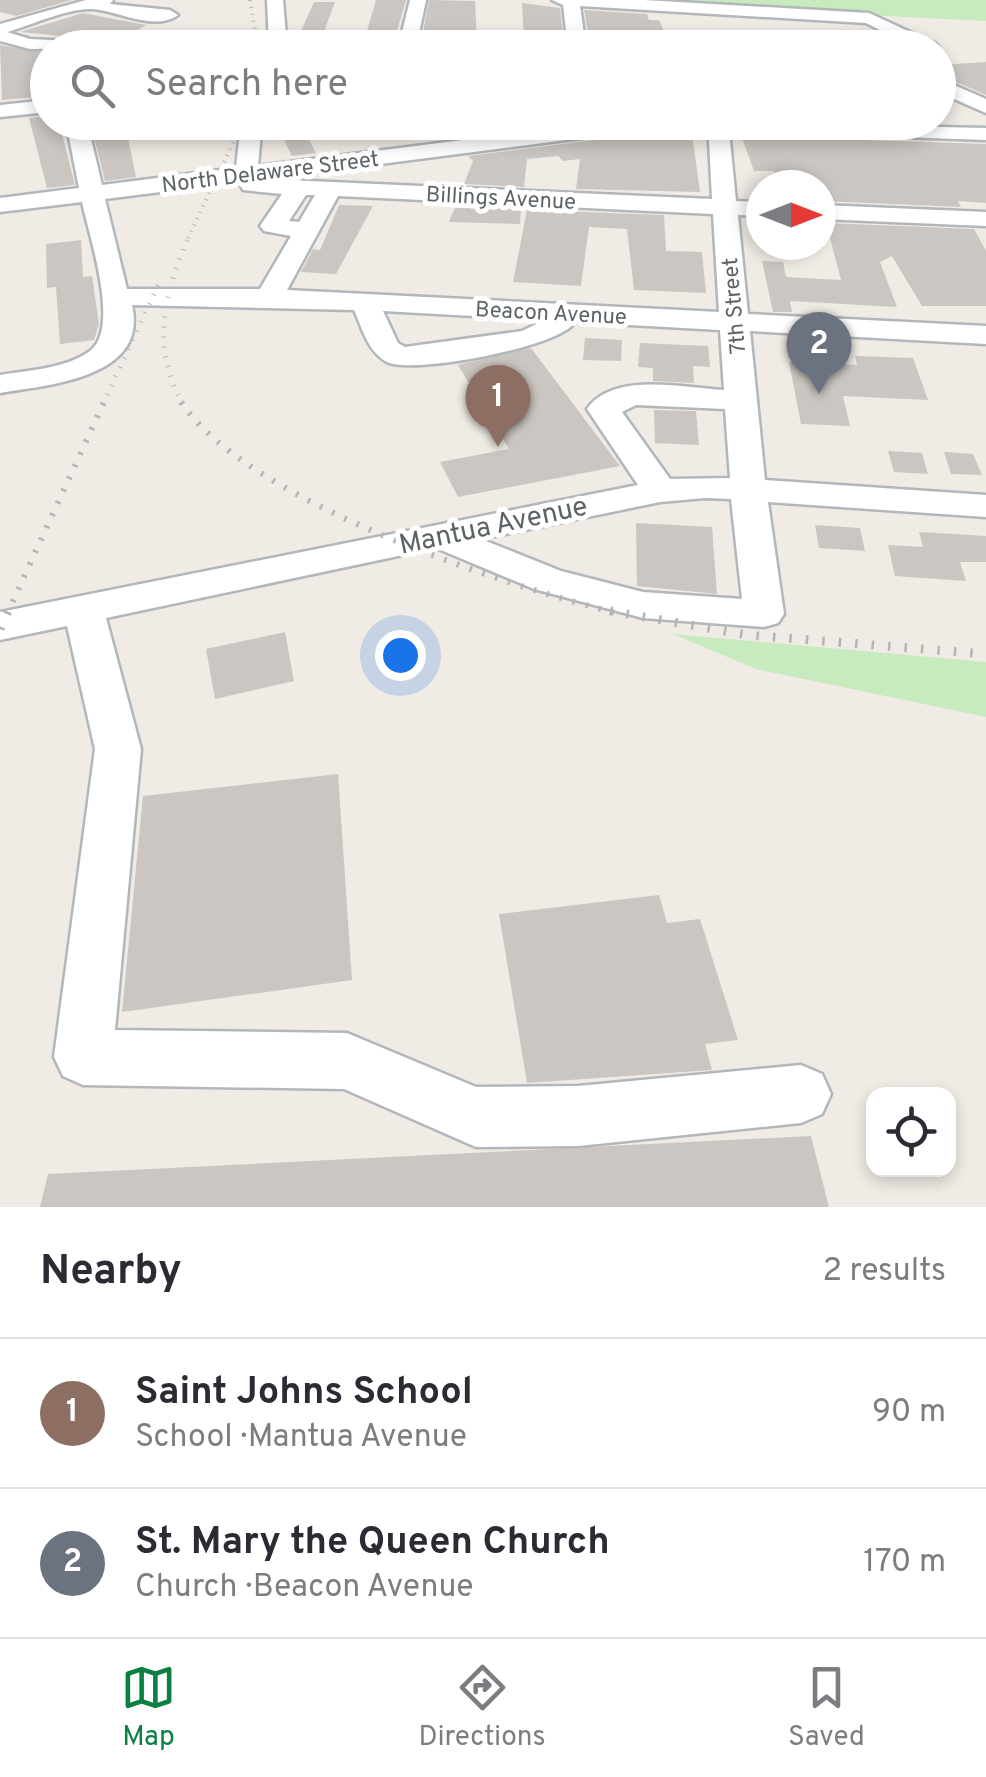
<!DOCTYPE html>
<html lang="en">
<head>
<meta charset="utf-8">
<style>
	body { margin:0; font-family:Overpass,sans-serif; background:#f2f2f3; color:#2b2b33 }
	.controls { position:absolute; right:30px; bottom:30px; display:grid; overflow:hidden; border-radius:20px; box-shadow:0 5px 15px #0003 }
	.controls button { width:90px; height:90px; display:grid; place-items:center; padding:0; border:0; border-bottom:2px solid #e1e1e2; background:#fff; color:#2b2b33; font:50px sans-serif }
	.compass { position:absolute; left:746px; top:170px; width:90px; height:90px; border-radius:50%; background:#fff; box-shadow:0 5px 15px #0003; rotate:90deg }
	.you { position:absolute; left:400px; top:655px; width:35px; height:35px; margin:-25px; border:8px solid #fff; border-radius:50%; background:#1a73e8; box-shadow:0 0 0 15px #1a73e833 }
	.badge { display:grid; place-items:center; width:65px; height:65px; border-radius:50%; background:#0b8043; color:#fff; font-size:32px; font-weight:700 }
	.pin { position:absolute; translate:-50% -82px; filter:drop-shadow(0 2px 5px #0008) }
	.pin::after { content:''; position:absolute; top:52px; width:35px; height:30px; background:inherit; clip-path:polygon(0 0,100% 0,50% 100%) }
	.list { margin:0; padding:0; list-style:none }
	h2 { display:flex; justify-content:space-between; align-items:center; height:130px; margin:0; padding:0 40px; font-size:42px }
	h2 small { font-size:32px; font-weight:400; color:#7c7c81 }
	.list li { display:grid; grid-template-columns:65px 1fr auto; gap:30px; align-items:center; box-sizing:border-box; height:150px; padding:0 40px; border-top:2px solid #e1e1e2 }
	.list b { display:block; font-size:38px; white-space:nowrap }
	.list p { margin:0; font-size:32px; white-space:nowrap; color:#7c7c81 }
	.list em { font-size:32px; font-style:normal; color:#7c7c81 }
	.icon { flex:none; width:55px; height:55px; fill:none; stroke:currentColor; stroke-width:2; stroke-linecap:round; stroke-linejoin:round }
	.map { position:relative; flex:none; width:986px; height:1207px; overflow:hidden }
	.search { position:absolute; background:#fff; box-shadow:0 5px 15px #0003; left:30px; right:30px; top:30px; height:110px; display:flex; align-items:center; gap:25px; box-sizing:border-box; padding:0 35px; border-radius:55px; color:#7c7c81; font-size:38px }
	.sheet { height:430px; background:#fff }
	nav { display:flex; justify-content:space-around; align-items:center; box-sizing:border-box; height:140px; border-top:2px solid #e1e1e2; background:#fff; font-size:28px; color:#7c7c81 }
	nav a { display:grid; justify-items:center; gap:5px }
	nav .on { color:#0b8043 }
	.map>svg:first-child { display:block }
	.green { fill:#c7eabe }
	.building { fill:#cbc6c1 }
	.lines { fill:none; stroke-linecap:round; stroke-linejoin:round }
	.minor-casing { stroke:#b2b7bb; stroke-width:5 }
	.minor { fill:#fff; fill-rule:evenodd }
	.rail-far3 { stroke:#b4b5b6; stroke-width:4; stroke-dasharray:1 6; stroke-linecap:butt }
	.rail-far2 { stroke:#b4b5b6; stroke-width:5; stroke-dasharray:1 9; stroke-linecap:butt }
	.rail-far1 { stroke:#b4b5b6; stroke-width:6; stroke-dasharray:2.5 11; stroke-linecap:butt }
	.rail { stroke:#b4b5b6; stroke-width:9; stroke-dasharray:2.5 14; stroke-linecap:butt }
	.labels { text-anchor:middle; stroke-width:10; stroke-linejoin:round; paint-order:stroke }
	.far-street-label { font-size:22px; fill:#5c6367; stroke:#fff }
	.street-label { font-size:28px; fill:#5c6367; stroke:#fff }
</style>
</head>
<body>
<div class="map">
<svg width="986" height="1207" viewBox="0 0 986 1207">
	<rect width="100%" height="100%" fill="#f0ebe4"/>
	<g class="green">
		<polygon points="560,0 986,0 986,21"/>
		<polygon points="673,634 986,662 986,717 756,669"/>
	</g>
	<g class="building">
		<polygon points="0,0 72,0 16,16 0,12"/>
		<polygon points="376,0 406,0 392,48 362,48"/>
		<polygon points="429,0 475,1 477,43 421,43"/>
		<polygon points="314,2 335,2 320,42 296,42"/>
		<polygon points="522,3 560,8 564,46 530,48 529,41 524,41"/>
		<polygon points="584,10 647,14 649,20 659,20 668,41 590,46"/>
		<polygon points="83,13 146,25 132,34 88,32 81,38 20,32"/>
		<polygon points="0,45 48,53 48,96 2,100"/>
		<polygon points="986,62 986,95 938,74 938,65"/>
		<polygon points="48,116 48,122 59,122 75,185 47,188 29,118"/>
		<polygon points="275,122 299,122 316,153 292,156"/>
		<polygon points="447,122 569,122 569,123 450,138 439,127 450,126"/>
		<polygon points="127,133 136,177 105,181 94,137"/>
		<polygon points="641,134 692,134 700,192 576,189 580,159 563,161 558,156 527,159 524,187 464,184 473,161 468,156"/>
		<polygon points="749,136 986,144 986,203 958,201 961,207 821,201 821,185 780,185 774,171 754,171 742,138"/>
		<polygon points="339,205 373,206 336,274 301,272 313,249 320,250"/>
		<polygon points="456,205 521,209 520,224 449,222"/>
		<polygon points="527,210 664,215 666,251 702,252 706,293 634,290 627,229 589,227 581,286 513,282"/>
		<polygon points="826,223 974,229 986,251 986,306 922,306 892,256 880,262 897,307 790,301 792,312 773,312 762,261 783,262 786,277 841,280"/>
		<polygon points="81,240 83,277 92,276 99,324 94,340 60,344 56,287 47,288 46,244"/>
		<polygon points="585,338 622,340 621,361 583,360"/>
		<polygon points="640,343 708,346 710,367 693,366 694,383 653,381 653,368 638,367"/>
		<polygon points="531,348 620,466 458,497 440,462 509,449 458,365"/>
		<polygon points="855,356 913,358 928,400 843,396 850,426 801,424 789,362 857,365"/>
		<polygon points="654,410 696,411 699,445 655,443"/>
		<polygon points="888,451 922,453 928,474 894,472"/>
		<polygon points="944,452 973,454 982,475 951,474"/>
		<polygon points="636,523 712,527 717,594 637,586"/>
		<polygon points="815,525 860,528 865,551 819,548"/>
		<polygon points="919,532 986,536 986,562 960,562 966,581 895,576 888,545 923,547"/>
		<polygon points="285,632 294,681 215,699 206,649"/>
		<polygon points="338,774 352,980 122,1012 143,796"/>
		<polygon points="659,895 667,923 700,919 738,1040 705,1044 712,1070 527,1083 499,914"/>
		<polygon points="811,1136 829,1207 40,1207 48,1174"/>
	</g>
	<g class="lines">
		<g class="minor-casing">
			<g id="minor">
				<path d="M86 0H113L110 4 170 10 178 15C155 32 118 11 93 9 67 8 32 25 7 32L30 39 114 43 123 48 30 49 0 41V24Z"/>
				<polygon points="267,0 283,0 287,48 269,48"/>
				<polygon points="410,0 426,0 416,48 398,48"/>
				<polygon points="552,0 644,0 869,13 936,44 939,48 915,48 866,23 580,6 586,48 568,48 563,5"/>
				<polygon points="938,78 986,99 986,113 938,92"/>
				<polygon points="48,100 48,112 0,117 0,105"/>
				<path d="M66 122H87L102 185 236 168 241 122H262L258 166 605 122H670L660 128 264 179 712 199 708 122 986 128V140L729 131 736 201 761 202V216L738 215 748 314 986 326V344L750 331 765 480 986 495V517L768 502 784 614 778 623 764 627 643 618 534 589 436 548 106 618 141 749 115 1030 347 1033 476 1087 578 1086 801 1065 822 1074 831 1094 822 1114 801 1123 578 1146 476 1147 344 1089 83 1085 63 1076 54 1057 95 749 67 626 0 640V612L638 485 587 409C613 371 685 388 724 390L720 330 575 322C561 347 412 375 387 362 368 352 362 328 354 310L132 305C149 378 48 385 0 393V375C29 370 65 369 90 351 121 328 89 236 82 202L0 212V198L79 188ZM239 182 243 190 282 194 260 226 264 231 291 236 260 289H127L105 199ZM306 195H315L299 222 289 221ZM338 196 713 214 719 312 287 290ZM383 311 545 320 522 331 405 347 398 343ZM636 405 725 409 730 478 670 479 622 412ZM705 498 731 499 742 599 643 592 561 571 481 539 660 502Z"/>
				<polygon points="821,205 986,212 986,226 821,219"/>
			</g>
		</g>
		<use href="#minor" class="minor"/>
		<g class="rail-far3">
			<polyline points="250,0 258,48"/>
			<polyline points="188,238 243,122"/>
		</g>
		<g class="rail-far2">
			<polyline points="103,404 159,283"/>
			<path d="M183 404C150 348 164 293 189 236"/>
		</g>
		<g class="rail-far1">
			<path d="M181 402C249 503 503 585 620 614"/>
			<polyline points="7,614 104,402"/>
		</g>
		<g class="rail">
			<polyline points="610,611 748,635 986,654"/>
			<polyline points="0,629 8,611"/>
		</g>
	</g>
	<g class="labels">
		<g class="far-street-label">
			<text transform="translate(270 171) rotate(-7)" y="8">North Delaware Street</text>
			<text transform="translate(501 197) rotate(3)" y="8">Billings Avenue</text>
			<text transform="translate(733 306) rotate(-95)" y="8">7th Street</text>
			<text transform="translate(551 312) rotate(3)" y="8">Beacon Avenue</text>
		</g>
		<g class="street-label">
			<text transform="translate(493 524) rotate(-12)" y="10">Mantua Avenue</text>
		</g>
	</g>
</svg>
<div class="controls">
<button><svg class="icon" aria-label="locate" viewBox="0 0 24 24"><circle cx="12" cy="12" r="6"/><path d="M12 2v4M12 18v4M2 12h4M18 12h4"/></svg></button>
</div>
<svg class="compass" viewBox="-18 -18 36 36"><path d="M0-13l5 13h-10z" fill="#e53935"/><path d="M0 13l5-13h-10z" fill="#7c7c81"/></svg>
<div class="you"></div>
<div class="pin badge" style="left:498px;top:447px;background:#8d6e63">1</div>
<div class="pin badge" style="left:819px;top:394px;background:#6b7280">2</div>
<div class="search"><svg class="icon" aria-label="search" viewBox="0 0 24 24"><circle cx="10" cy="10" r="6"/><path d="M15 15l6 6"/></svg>Search here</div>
</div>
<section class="sheet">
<h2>Nearby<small>2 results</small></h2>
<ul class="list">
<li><span class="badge" style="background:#8d6e63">1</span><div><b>Saint Johns School</b><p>School · Mantua Avenue</p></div><em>90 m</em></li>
<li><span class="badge" style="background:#6b7280">2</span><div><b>St. Mary the Queen Church</b><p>Church · Beacon Avenue</p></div><em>170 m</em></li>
</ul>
</section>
<nav>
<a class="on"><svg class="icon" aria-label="map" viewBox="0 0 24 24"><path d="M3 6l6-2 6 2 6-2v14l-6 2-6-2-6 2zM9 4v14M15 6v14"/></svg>Map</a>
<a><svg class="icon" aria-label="directions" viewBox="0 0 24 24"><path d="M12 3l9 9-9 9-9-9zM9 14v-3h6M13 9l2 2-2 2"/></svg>Directions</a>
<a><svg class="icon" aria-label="saved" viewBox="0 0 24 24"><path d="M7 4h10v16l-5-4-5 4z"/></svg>Saved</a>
</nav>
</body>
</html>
